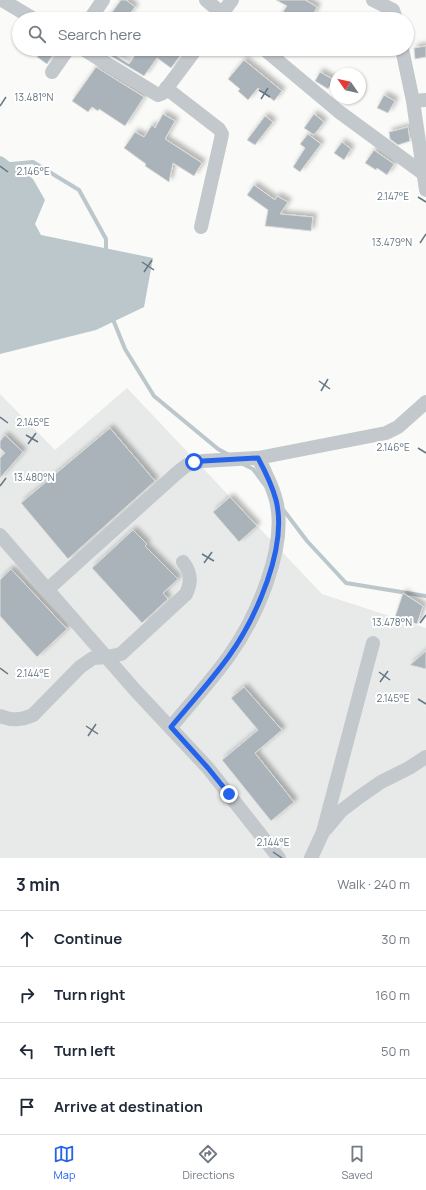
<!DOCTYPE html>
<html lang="en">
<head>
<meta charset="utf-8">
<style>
	body { margin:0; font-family:Manrope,sans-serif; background:#f6f6f7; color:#1f2937 }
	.compass { position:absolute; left:330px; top:68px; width:36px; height:36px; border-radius:50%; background:#fff; box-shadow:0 1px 3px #0004; rotate:304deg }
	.stop { position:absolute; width:12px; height:12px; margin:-9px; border:3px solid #2563eb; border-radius:50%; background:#fff }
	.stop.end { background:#2563eb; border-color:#fff; box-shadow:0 1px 4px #0008 }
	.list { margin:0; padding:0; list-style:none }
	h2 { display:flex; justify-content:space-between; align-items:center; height:52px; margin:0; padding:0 16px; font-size:17px }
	h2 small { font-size:13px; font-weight:400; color:#747a83 }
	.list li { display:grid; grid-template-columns:26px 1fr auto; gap:12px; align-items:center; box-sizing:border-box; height:56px; padding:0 16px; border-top:1px solid #e0e1e3 }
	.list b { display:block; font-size:15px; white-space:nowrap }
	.list em { font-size:13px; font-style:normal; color:#747a83 }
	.icon { flex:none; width:22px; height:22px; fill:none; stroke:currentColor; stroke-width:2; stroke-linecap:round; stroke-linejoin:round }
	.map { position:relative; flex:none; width:426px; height:858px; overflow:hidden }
	.search { position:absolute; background:#fff; box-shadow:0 1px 3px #0004; left:12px; right:12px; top:12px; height:44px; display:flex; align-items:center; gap:10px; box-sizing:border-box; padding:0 14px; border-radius:22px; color:#747a83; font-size:15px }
	.sheet { height:276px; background:#fff }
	nav { display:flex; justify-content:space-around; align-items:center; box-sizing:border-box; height:56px; border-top:1px solid #e0e1e3; background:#fff; font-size:11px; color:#747a83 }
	nav a { display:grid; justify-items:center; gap:2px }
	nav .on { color:#2563eb }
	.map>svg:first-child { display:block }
	.built { fill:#e8e9e9 }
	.water { fill:#bbc7cb }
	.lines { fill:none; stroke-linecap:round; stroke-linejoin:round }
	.stream { stroke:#bbc7cb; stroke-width:4 }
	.building { fill:#aab3b9; stroke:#dcdcda; filter:url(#shadow) }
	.minor { stroke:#c3c8cc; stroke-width:14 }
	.route { stroke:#2563eb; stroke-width:5 }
	.ticks { fill:none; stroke:#657683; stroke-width:1.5 }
	.ticks-label { font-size:10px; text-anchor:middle; fill:#657683; stroke:#fff; stroke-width:4; stroke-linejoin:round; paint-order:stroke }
</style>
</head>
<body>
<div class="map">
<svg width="426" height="858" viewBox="0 0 426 858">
	<defs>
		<filter id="shadow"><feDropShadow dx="3.5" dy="-3.5" stdDeviation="2" flood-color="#0004"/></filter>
	</defs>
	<rect width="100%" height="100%" fill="#fafaf8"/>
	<polygon class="built" points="127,388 322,594 426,628 426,858 0,858 0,394 55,450"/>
	<polygon class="water" points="0,156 3,157 33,179 45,200 35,224 41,235 153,258 144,307 96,330 0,354"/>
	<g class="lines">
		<g class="stream">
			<polyline points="0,165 33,162 79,190 106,239 106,253"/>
			<polyline points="112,317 125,349 154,396 218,449 229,455"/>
			<polyline points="243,464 253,469 265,485"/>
			<polyline points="282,508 307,541 346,583 426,596"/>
		</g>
	</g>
	<g class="building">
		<polygon points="121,0 126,0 135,7 126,19 107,19"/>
		<polygon points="276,0 305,0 317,7 311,19 304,19 297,15 294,19 278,19 287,6"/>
		<polygon points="426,46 426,57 415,59 414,48"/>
		<polygon points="42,49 57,49 47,64 37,57"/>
		<polygon points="139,49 172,49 180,56 171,68 157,58 144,76 109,55 111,52 129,64"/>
		<polygon points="244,60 282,91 274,101 258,88 248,100 238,91 240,89 228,79"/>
		<polygon points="96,67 144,97 125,126 99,109 98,111 92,107 88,112 72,101"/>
		<polygon points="320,72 334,80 328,89 315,81"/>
		<polygon points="384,95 395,101 388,113 377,108"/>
		<polygon points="163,114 175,121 165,139 202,163 194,176 173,163 169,182 145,166 146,164 124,148 135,132 144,137 152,125 155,128"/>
		<polygon points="314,114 324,122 314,135 304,128"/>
		<polygon points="265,116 273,122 255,145 247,140"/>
		<polygon points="408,127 410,141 398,145 390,139 389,132"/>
		<polygon points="308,134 321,144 300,172 293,167 305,148 300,144"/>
		<polygon points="342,142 351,149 344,160 334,153"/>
		<polygon points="374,150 394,164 387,175 377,168 376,170 365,163"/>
		<polygon points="254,185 275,200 277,196 288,202 280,214 313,217 311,231 265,226 268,210 247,195"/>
		<polygon points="110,428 155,481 68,559 21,503"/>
		<polygon points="5,435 23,452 0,478 0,458 5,453 0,448 0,441"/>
		<polygon points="230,497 257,526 239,542 213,512"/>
		<polygon points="133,530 147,544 145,546 178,579 163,593 168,599 142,623 92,568"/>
		<polygon points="11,569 67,629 37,657 0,616 0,580"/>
		<polygon points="403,593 423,606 417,624 395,617"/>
		<polygon points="426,651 426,669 410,665"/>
		<polygon points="244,687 282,730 255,753 294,802 271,821 222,760 258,730 231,698"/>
	</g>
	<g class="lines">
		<g class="minor">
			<polyline points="2,0 34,19"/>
			<polyline points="206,0 229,19"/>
			<polyline points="373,0 393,10 396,19"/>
			<polyline points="90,19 103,0"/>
			<polyline points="218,19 232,0"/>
			<polyline points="83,49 158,95 163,93 196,49"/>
			<polyline points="264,49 338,111 424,174"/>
			<polyline points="402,49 413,101 426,190"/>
			<polyline points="52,72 68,49"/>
			<polyline points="166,88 219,129 222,134 221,139 201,227"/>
			<polyline points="413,101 426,100"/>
			<polyline points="0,535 135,690 208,768 279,858"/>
			<polyline points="48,589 178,472 187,465 203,461 258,458 386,433 398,427 426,402"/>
			<path d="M0 716C12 721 21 720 33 715L80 667 93 658 107 657 121 654 186 594C192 582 191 572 183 562"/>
			<path d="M171 727C190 704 211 681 229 656 256 618 288 547 276 500 272 485 265 471 258 458"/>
			<polyline points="326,829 341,811 358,798 381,782 409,768 426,757"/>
			<polyline points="311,858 323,832 373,643"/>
		</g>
	</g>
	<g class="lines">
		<path class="route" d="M194 462 203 461 258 458C265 471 272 485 276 500 288 547 256 618 229 656 211 681 190 704 171 727L208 768 229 794"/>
	</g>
	<path class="ticks" d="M259 90 270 97M261 99 268 88M0 106 6 97M0 166 8 172M418 197 426 202M420 243 426 234M142 262 154 270M144 272 152 260M319 381 330 389M321 391 328 379M0 417 8 423M26 435 38 442M28 444 36 433M418 448 426 453M0 486 6 478M202 554 214 561M204 563 212 552M420 623 426 615M0 668 8 674M379 672 390 680M380 682 388 671M418 699 426 704M86 726 98 734M88 736 96 724M273 852 282 858"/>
	<g class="ticks-label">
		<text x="34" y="101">13.481°N</text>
		<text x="33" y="175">2.146°E</text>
		<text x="393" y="200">2.147°E</text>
		<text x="392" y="246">13.479°N</text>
		<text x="33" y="426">2.145°E</text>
		<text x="393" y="451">2.146°E</text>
		<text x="34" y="481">13.480°N</text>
		<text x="392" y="626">13.478°N</text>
		<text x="33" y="677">2.144°E</text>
		<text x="393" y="702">2.145°E</text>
		<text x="273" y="846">2.144°E</text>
	</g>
</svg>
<svg class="compass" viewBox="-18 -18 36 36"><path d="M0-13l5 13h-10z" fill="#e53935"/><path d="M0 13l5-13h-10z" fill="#747a83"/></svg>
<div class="stop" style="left:194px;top:462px"></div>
<div class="stop end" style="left:229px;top:794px"></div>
<div class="search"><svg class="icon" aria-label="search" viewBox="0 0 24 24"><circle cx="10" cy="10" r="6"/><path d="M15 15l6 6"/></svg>Search here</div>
</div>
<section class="sheet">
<h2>3 min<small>Walk · 240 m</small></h2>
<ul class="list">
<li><svg class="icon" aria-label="ahead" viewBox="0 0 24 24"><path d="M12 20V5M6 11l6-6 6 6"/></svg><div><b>Continue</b></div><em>30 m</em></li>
<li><svg class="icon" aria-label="right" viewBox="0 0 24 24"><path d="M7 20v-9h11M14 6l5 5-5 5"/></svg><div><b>Turn right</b></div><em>160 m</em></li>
<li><svg class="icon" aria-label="left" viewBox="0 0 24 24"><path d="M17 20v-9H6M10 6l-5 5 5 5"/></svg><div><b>Turn left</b></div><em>50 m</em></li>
<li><svg class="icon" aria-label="arrive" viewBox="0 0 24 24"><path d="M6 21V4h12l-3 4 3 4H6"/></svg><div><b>Arrive at destination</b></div></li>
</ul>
</section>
<nav>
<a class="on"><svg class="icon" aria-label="map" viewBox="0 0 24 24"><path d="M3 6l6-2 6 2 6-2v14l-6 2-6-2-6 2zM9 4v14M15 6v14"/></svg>Map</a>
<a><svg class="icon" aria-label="directions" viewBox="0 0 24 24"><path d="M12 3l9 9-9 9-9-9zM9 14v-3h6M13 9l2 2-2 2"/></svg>Directions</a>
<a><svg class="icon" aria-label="saved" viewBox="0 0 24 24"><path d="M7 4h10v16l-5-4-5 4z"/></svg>Saved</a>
</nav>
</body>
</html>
